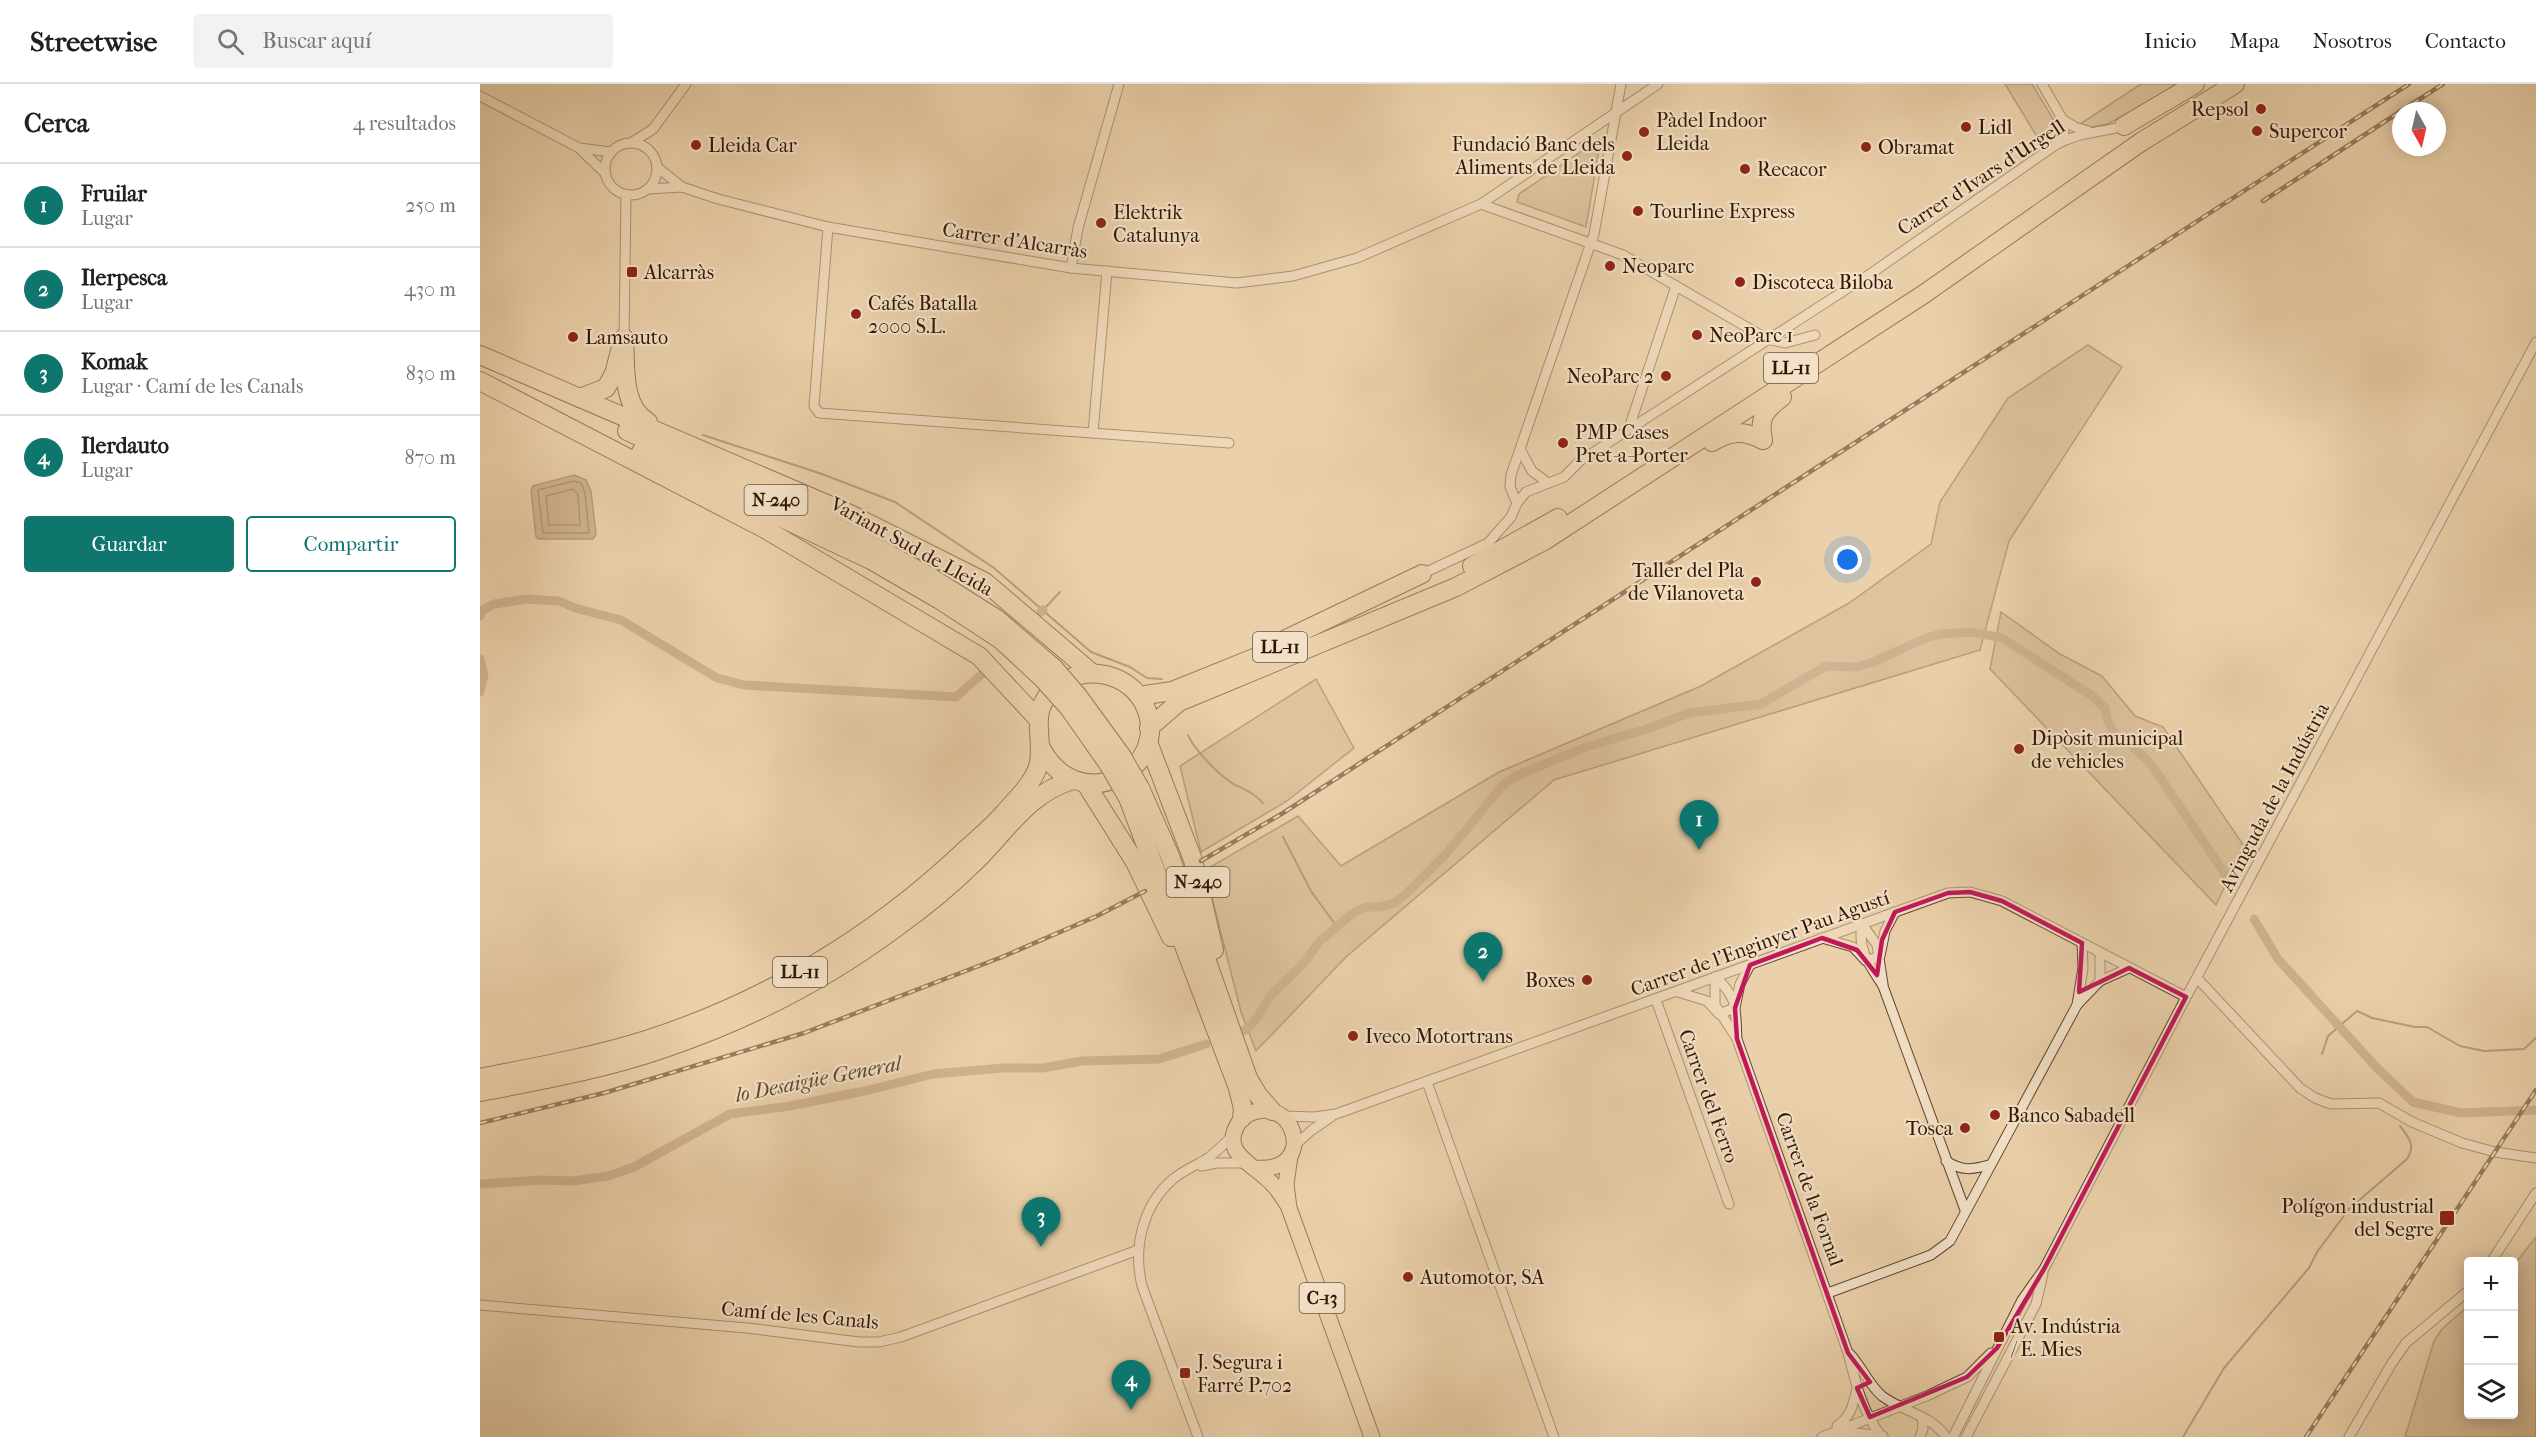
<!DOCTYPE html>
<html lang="es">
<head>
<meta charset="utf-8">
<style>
	body { margin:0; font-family:"IM FELL French Canon",serif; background:#f2f2f2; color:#202124 }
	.controls { position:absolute; right:18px; bottom:18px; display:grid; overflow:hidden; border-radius:6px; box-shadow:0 3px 15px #0003 }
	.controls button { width:54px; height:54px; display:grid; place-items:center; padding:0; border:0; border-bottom:2px solid #e0e0e0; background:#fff; color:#202124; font:30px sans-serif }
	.compass { position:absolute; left:1912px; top:18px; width:54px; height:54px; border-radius:50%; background:#fff; box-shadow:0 3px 15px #0003; rotate:172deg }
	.you { position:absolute; left:1368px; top:476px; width:21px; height:21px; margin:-15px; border:4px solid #fff; border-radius:50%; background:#1a73e8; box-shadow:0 0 0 9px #1a73e833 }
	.badge { display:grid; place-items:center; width:39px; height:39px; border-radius:50%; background:#0f766e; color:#fff; font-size:20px; font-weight:700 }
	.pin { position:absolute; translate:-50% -50px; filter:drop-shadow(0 2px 3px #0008) }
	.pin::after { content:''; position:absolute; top:32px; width:21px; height:18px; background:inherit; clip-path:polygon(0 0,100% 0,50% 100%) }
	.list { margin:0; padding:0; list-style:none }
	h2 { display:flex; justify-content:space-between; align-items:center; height:78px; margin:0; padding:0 24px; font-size:26px }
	h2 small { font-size:20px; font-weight:400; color:#757577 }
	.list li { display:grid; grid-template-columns:39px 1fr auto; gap:18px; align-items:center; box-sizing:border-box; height:84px; padding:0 24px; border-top:2px solid #e0e0e0 }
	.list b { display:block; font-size:22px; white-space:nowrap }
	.list p { margin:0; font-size:20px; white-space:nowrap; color:#757577 }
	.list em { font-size:20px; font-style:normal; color:#757577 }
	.actions { display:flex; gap:12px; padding:18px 24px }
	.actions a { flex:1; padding:14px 0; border:2px solid #0f766e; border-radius:6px; text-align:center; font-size:21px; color:#0f766e }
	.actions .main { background:#0f766e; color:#fff }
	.icon { flex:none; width:33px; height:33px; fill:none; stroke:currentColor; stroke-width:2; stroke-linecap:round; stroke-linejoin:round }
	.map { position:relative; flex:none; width:2056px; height:1353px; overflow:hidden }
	header { display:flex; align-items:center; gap:36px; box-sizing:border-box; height:84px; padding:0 30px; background:#fff; border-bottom:2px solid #e0e0e0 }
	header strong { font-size:28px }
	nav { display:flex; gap:33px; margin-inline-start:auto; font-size:21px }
	.search { width:420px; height:54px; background:#f2f2f2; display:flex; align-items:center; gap:15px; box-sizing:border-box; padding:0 21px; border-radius:6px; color:#757577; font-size:22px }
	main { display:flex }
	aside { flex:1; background:#fff }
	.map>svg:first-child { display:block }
	.green { fill:#ccb18e; stroke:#806447; stroke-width:1.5 }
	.water { fill:#ad9171; stroke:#7d6044; stroke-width:1.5 }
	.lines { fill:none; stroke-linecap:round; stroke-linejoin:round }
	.shore { stroke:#705438; stroke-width:1.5 }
	.stream { stroke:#7d6044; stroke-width:2 }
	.canal { stroke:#ad9171; stroke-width:9 }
	.street-casing { stroke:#62452b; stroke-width:11 }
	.primary-casing { stroke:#341600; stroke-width:17 }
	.highway-casing { stroke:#341600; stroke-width:20 }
	.street { stroke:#f2e1c8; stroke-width:9 }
	.primary { stroke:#ebd1ab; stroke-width:15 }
	.highway { stroke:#ebd1ab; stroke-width:18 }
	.rail-casing { stroke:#341600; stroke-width:4.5 }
	.rail { stroke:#f2e1c8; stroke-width:2; stroke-dasharray:7; stroke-linecap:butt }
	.highway-bridge-casing { stroke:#341600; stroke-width:20; stroke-linecap:butt }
	.highway-bridge { stroke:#ebd1ab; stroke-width:18 }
	.marked { fill:none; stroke:#c2185b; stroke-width:4.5; stroke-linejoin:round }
	.poi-dot { fill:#8f2418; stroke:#f2e1c8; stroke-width:2 }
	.labels { text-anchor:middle; stroke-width:4.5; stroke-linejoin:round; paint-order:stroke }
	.shield { fill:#f2e1c8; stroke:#6d533c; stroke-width:1.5 }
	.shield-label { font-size:18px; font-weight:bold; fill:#341600 }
	.poi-label { font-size:20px; fill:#341600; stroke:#f2e1c8; text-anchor:start }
	.street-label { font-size:20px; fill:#341600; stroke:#f2e1c8 }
	.water-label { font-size:21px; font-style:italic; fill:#64472d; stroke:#f2e1c8 }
</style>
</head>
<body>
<header>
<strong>Streetwise</strong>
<div class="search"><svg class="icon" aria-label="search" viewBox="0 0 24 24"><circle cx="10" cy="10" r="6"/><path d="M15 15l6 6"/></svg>Buscar aquí</div>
<nav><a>Inicio</a><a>Mapa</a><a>Nosotros</a><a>Contacto</a></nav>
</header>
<main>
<aside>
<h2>Cerca<small>4 resultados</small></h2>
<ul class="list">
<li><span class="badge">1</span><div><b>Fruilar</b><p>Lugar</p></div><em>250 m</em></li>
<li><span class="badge">2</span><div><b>Ilerpesca</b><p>Lugar</p></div><em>430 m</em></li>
<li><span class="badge">3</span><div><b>Komak</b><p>Lugar · Camí de les Canals</p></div><em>830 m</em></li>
<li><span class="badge">4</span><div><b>Ilerdauto</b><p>Lugar</p></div><em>870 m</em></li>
</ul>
<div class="actions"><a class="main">Guardar</a><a>Compartir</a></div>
</aside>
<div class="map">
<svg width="2056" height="1353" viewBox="0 0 2056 1353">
	<rect width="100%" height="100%" fill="#ebd1ab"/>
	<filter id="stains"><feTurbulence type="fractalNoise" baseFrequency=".00333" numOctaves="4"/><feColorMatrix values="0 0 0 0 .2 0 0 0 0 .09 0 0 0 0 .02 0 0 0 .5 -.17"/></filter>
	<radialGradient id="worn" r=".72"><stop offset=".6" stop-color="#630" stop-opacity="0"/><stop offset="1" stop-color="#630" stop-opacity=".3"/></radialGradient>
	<g class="green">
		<path d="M1525 0H1552L1575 38C1578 50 1571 54 1562 61Z"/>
		<polygon points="1661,0 1699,0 1628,40 1611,43 1600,40"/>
		<polygon points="1121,54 1106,143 1037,118 1039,110"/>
		<polygon points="1608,261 1642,283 1529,457 1500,566 1074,696 866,873 776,967 761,928 725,786 818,732 861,782 1019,688 1221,602 1369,519 1451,460 1460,418 1528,314"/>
		<polygon points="1521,528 1580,570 1622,592 1655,632 1683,643 1764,762 1736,821 1510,585"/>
		<polygon points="836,595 874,664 807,717 721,768 700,682"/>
		<polygon points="2056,1153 2056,1353 1925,1353 1954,1257 1962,1245 1988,1222 1988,1330 2034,1330 2034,1181"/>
	</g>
	<polygon class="water" points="94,391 106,396 111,407 116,450 113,455 59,455 56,453 51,407 53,402"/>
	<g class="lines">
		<g class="shore">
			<polygon points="94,397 101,399 105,409 109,449 63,449 58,406"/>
			<polygon points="93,405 98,411 100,441 69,441 66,412"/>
		</g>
		<g class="stream">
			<polyline points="223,351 342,390 415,418 514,484 611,568 650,583 667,594 682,595"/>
			<polyline points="563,526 580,508"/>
			<path d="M708 651C714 666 741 693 755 701 768 707 772 708 783 719"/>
			<polyline points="803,753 831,807 857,843"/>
			<polyline points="1842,970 1848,952 1877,927 1892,934 1935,943 1947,943 1980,962 2004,967 2044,965 2056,954"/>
			<path d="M1703 1353 1744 1284 1829 1184 1837 1168 1869 1125 1927 1075C1936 1061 1929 1054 1920 1042"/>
		</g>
		<g class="canal">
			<polyline points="561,528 563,526"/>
			<polyline points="0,532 1,527 14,520 48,515 79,517 95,524 141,536 237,594 264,601 476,613 502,590"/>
			<polyline points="0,575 4,591 0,608"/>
			<polyline points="1774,835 1798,875 1897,984 1933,1018 1981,1029 2056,1026"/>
			<polyline points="763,947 767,945 777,934 792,910 823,880 840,857 873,829 886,823 900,823 914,819 926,810 966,770 1022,702 1034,693 1106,663 1167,645 1209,629 1281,620 1346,582 1376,583 1391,579 1446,554 1461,550 1492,548 1522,554 1611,611 1625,624 1628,638 1636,651 1650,660 1671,680 1748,794"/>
			<polyline points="0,1100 61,1096 93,1097 128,1092 154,1083 250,1030 310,1022 389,1006 453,990 523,984 563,984 602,977 679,975 726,960"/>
		</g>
		<g class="street-casing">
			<g id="street">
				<polyline points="1562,0 1583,36 1584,51 1579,59"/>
				<polyline points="0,12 99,64 125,89"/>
				<polyline points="1583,36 1595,43 1608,47"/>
				<polyline points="151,59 173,45 206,0"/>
				<circle cx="151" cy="85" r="26"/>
				<polyline points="99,64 131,68"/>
				<polyline points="177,83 202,103 238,115 348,143 591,184 757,199 813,192 877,174 1001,120 1178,0"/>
				<polyline points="168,105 202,103"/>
				<polyline points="1001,120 1143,171 1287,255 1305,259 1335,251"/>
				<polyline points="348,143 334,322 339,329 749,359"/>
				<polyline points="591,184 598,144 639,0"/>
				<polyline points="144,254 146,111"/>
				<polyline points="1149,344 1196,202"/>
				<polyline points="613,349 627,187"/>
				<polyline points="1041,367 1052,387 1068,399"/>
				<polyline points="1037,419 1030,403 1031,391 1114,150 1141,0"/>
				<path d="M942 490 1008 459 1031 433 1037 419 1046 408 1084 393 1100 377 1393 188 1577 60C1600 48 1619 49 1644 42"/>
				<path d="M1382 840C1377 865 1390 882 1403 902L1485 1126"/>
				<polyline points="1382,840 1397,861 1403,900"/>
				<polyline points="1342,854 1373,863 1386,877 1400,872 1405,847 1415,828"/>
				<path d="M1235 893C1259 914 1255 925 1257 955L1368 1269C1375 1297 1383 1330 1402 1353"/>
				<polyline points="1235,893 1235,921 1256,953"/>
				<polyline points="1717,894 1820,1004 1835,1014 1851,1020 1899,1019 1932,1038 1982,1059 2015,1068 2056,1074"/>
				<polyline points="1620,897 1620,869"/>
				<polyline points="1198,908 1227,917 1239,930 1255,924 1260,900 1270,881"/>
				<polyline points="1176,916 1249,1120"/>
				<polyline points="1597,921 1603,884 1602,859"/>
				<polyline points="947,998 1074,1353"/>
				<polyline points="803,1032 834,1033 856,1030 1468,809 1490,808 1522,817 1706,913"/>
				<polyline points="815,1061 832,1046 851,1033"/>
				<path d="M1466 1077C1482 1087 1491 1086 1509 1081"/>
				<polyline points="721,1082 737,1079 765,1079"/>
				<polyline points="2011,1178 2056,1109"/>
				<polyline points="1348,1209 1451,1171 1470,1157 1597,921 1620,897 1649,884"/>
				<polyline points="0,1221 267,1244 379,1258 399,1258 421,1253 658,1166"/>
				<path d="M1370 1270C1382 1283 1389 1301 1402 1312 1422 1327 1451 1331 1466 1353"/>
				<path d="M1357 1342C1372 1332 1373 1320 1377 1304"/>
				<polyline points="1354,1352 1377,1349 1403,1352"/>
				<path d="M718 1353 662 1202C653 1164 662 1122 693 1095 703 1087 714 1082 725 1076 736 1069 744 1060 753 1051"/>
				<polyline points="1342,1353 1449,1311 1487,1293 1511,1269"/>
				<polyline points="1440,1353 1443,1345 1442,1333"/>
				<polyline points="1473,1353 1542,1216 1564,1185 1702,921 2056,258"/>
				<polyline points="1486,1353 1556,1220 1563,1190"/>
				<polyline points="1869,1353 1912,1279 1926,1259 1988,1207"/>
			</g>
		</g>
		<g class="primary-casing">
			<g id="primary">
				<polyline points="810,1072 806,1100 809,1124 892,1353"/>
				<path d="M775 1084C842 1090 813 1000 762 1034 738 1065 767 1077 786 1094 795 1101 801 1110 807 1120"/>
			</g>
		</g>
		<g class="highway-casing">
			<g id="highway">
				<polyline points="1644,42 1715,0"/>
				<path d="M144 254C146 281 141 323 168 338"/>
				<polyline points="0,271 370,430 505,498 612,589"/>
				<polyline points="0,297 285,445 499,572 558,635"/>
				<polyline points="100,314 126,304 134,290 140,267"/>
				<polyline points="147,347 379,454 452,494 517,535 574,584"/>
				<path d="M1283 356C1278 334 1285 326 1302 313"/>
				<path d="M1232 358C1251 347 1263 346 1283 356"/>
				<polyline points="161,368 391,476 460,516 521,556 563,595"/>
				<polyline points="992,482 1078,434"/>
				<polyline points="806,555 942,490"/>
				<polyline points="598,612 641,671"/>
				<polyline points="659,612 692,607 821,555"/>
				<polyline points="589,624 629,681"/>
				<polyline points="669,644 699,618 976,503 1064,457 1444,210 1661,58 1755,0"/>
				<polyline points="668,658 713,776 734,866"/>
				<polyline points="606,700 655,778 691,853"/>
				<polyline points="660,704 690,772 768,994 778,1011 792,1027"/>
				<polyline points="648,714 758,1004 763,1025 762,1034"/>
				<path d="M0 994C55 983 112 973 166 956 285 918 393 853 483 768 497 755 512 743 524 729 536 715 556 697 559 678 564 649 547 627 577 602 605 579 650 589 665 622 693 686 597 737 560 662"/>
				<path d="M0 1008C62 996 125 985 185 964 268 936 347 895 417 843 445 823 473 800 497 776 528 745 549 709 593 696"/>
			</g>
		</g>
		<use href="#street" class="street"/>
		<use href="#primary" class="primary"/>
		<use href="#highway" class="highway"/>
		<g class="rail-casing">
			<g id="rail">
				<polyline points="1921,27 1963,0"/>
				<polyline points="1783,117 1921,27"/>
				<polyline points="721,777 803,729 1929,0"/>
				<polyline points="0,1039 124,1009 324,949 522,873 617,832 665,807"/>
				<polyline points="1826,1353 2056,1006"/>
			</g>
		</g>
		<use href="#rail" class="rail"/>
		<g class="highway-bridge-casing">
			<g id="highway-bridge">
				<polyline points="574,584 598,612"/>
				<polyline points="563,595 589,624"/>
				<polyline points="641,671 660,704"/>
				<polyline points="629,681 648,714"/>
			</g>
		</g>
		<use href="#highway-bridge" class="highway-bridge"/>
	</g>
	<path d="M0 0H2056V1353H0ZM1490 808 1522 817 1602 859 1599 908 1649 884 1706 913 1564 1185 1517 1264 1487 1293 1390 1333 1377 1304 1390 1298 1368 1269 1257 955 1255 924 1270 881 1342 854 1377 866 1397 891 1402 856 1415 828 1468 809Z" fill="#ebd1ab" fill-opacity=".55" fill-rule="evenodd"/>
	<path class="marked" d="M1490 808 1522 817 1602 859 1599 908 1649 884 1706 913 1564 1185 1517 1264 1487 1293 1390 1333 1377 1304 1390 1298 1368 1269 1257 955 1255 924 1270 881 1342 854 1377 866 1397 891 1402 856 1415 828 1468 809Z"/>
	<g class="poi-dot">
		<circle cx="1781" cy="25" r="6"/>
		<circle cx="1486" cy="43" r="6"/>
		<circle cx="1777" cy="47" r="6"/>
		<circle cx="1164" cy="48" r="6"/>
		<circle cx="216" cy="61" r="6"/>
		<circle cx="1386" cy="63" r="6"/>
		<circle cx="1147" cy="72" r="6"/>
		<circle cx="1265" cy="85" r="6"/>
		<circle cx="1158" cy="127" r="6"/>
		<circle cx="621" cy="139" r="6"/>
		<circle cx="1130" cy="182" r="6"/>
		<rect x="146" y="182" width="12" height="12" rx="3"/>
		<circle cx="1260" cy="198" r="6"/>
		<circle cx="376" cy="230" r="6"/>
		<circle cx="1217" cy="251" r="6"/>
		<circle cx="93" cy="253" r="6"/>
		<circle cx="1186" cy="292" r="6"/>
		<circle cx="1083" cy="359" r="6"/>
		<circle cx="1276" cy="498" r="6"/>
		<circle cx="1539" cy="665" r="6"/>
		<circle cx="1107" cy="896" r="6"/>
		<circle cx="873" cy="952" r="6"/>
		<circle cx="1515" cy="1031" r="6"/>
		<circle cx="1485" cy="1044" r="6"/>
		<rect x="1959" y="1126" width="16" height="16" rx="3"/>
		<circle cx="928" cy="1193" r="6"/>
		<rect x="1513" y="1247" width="12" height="12" rx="3"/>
		<rect x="699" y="1283" width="12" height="12" rx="3"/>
	</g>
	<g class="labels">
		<g class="shield">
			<rect x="1284" y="269" width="54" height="30" rx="4.5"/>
			<rect x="264.5" y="401" width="63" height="30" rx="4.5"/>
			<rect x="773" y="548" width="54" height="30" rx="4.5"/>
			<rect x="686.5" y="783" width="63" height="30" rx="4.5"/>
			<rect x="293" y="873" width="54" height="30" rx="4.5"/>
			<rect x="819.5" y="1199" width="45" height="30" rx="4.5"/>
		</g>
		<g class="shield-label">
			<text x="1311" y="290">LL-11</text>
			<text x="296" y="422">N-240</text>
			<text x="800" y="569">LL-11</text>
			<text x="718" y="804">N-240</text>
			<text x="320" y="894">LL-11</text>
			<text x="842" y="1220">C-13</text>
		</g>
		<g class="poi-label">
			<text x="1769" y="32" text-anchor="end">Repsol</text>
			<text x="1176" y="43">Pàdel Indoor<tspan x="1176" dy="23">Lleida</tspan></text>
			<text x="1498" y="50">Lidl</text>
			<text x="1789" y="54">Supercor</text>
			<text x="1135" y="67" text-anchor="end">Fundació Banc dels<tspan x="1135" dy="23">Aliments de Lleida</tspan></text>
			<text x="228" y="68">Lleida Car</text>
			<text x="1398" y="70">Obramat</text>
			<text x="1277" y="92">Recacor</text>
			<text x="1170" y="134">Tourline Express</text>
			<text x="633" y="135">Elektrik<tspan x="633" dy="23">Catalunya</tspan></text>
			<text x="1142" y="189">Neoparc</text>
			<text x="164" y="195">Alcarràs</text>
			<text x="1272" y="205">Discoteca Biloba</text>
			<text x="388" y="226">Cafés Batalla<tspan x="388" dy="23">2000 S.L.</tspan></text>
			<text x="1229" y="258">NeoParc 1</text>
			<text x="105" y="260">Lamsauto</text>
			<text x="1174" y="299" text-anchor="end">NeoParc 2</text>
			<text x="1095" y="355">PMP Cases<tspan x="1095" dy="23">Pret-a-Porter</tspan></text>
			<text x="1264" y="493" text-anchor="end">Taller del Pla<tspan x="1264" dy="23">de Vilanoveta</tspan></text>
			<text x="1551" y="661">Dipòsit municipal<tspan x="1551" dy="23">de vehicles</tspan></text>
			<text x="1095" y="903" text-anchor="end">Boxes</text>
			<text x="885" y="959">Iveco Motortrans</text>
			<text x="1527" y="1038">Banco Sabadell</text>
			<text x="1473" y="1051" text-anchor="end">Tosca</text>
			<text x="1954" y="1129" text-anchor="end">Polígon industrial<tspan x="1954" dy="23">del Segre</tspan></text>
			<text x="940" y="1200">Automotor, SA</text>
			<text x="1531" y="1249">Av. Indústria<tspan x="1531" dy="23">/ E. Mies</tspan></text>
			<text x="717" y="1285">J. Segura i<tspan x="717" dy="23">Farré P.702</tspan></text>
		</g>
		<g class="street-label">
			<text transform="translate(1501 93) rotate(-33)" y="7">Carrer d'Ivars d'Urgell</text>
			<text transform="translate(535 156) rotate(9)" y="7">Carrer d'Alcarràs</text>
			<text transform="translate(432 462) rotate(29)" y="7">Variant Sud de Lleida</text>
			<text transform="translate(1794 713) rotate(-62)" y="7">Avinguda de la Indústria</text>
			<text transform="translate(1280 859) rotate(-20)" y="7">Carrer de l'Enginyer Pau Agustí</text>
			<text transform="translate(1229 1012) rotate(70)" y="7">Carrer del Ferro</text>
			<text transform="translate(1330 1105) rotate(70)" y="7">Carrer de la Fornal</text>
			<text transform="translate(320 1231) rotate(5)" y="7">Camí de les Canals</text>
		</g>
		<g class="water-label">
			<text transform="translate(338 995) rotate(-11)" y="7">lo Desaigüe General</text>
		</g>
	</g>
	<rect width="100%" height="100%" filter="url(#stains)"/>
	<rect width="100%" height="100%" fill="url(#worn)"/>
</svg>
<div class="controls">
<button>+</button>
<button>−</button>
<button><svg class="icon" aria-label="layers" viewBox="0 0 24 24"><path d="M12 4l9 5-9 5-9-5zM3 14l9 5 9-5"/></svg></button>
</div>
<svg class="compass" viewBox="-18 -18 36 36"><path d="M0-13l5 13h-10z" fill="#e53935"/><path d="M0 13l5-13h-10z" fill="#757577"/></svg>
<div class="you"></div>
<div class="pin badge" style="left:1219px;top:766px">1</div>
<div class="pin badge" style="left:1003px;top:898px">2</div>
<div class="pin badge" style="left:561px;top:1163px">3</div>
<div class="pin badge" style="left:651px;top:1326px">4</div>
</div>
</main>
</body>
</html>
